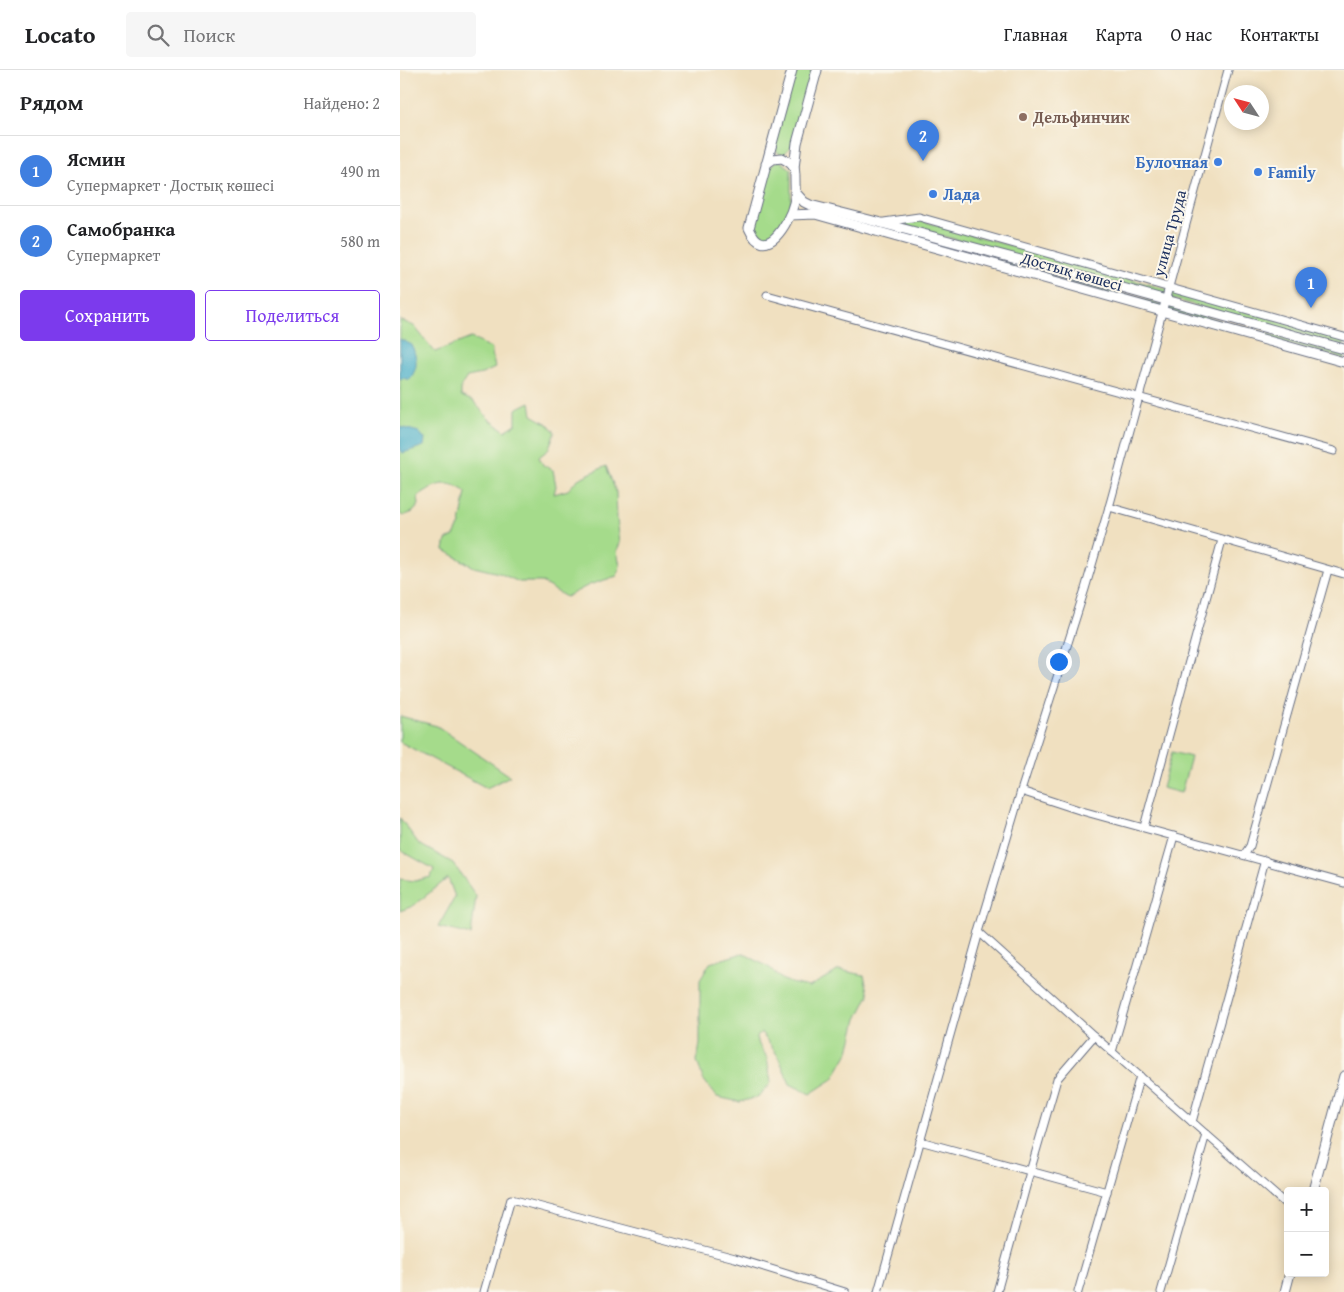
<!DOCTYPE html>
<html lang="ru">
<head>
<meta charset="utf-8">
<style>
	body { margin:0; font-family:"Gentium Book Plus",serif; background:#f6f6f6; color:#202124 }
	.controls { position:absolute; right:15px; bottom:15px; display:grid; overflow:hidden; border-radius:5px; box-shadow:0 2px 12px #0003 }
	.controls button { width:45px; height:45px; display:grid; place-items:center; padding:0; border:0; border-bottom:1px solid #e0e0e0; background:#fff; color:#202124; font:25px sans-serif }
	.compass { position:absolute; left:824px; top:15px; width:45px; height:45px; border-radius:50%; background:#fff; box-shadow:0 2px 12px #0003; rotate:306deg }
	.you { position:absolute; left:658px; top:591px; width:18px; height:18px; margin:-12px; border:4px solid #fff; border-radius:50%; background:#1a73e8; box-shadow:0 0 0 8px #1a73e833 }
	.badge { display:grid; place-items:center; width:32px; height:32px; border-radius:50%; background:#7c3aed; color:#fff; font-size:16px; font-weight:700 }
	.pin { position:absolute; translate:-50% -41px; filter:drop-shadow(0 1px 2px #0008) }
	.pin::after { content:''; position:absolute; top:26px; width:18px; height:15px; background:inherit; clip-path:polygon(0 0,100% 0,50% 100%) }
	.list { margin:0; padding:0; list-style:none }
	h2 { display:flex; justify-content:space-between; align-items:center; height:65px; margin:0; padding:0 20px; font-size:21px }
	h2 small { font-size:16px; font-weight:400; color:#757577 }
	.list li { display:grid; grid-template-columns:32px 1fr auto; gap:15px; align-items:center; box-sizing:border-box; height:70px; padding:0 20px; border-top:1px solid #e0e0e0 }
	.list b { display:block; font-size:19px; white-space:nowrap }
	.list p { margin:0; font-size:16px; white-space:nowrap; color:#757577 }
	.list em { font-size:16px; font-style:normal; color:#757577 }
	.actions { display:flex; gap:10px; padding:15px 20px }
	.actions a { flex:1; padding:11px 0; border:1px solid #7c3aed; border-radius:5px; text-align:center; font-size:18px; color:#7c3aed }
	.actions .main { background:#7c3aed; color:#fff }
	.icon { flex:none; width:28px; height:28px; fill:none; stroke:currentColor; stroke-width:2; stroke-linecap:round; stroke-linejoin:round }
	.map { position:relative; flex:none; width:944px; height:1222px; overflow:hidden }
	header { display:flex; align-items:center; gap:30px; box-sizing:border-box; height:70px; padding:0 25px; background:#fff; border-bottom:1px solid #e0e0e0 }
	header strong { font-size:24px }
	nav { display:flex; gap:28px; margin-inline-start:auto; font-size:18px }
	.search { width:350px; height:45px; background:#f6f6f6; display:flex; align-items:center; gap:12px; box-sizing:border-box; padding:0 18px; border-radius:5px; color:#757577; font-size:19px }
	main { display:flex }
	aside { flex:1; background:#fff }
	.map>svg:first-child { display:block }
	.green { fill:#a5db8b; stroke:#608574 }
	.water { fill:#49afc8; stroke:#326f93 }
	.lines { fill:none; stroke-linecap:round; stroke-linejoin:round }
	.minor-casing { stroke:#666d80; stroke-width:9 }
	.tertiary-casing { stroke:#666d80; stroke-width:11 }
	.minor { stroke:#fff; stroke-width:7 }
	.tertiary { stroke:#fff; stroke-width:9 }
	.education-dot { fill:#8d6e63; stroke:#fbf7ec; stroke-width:2 }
	.shop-dot { fill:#3f7fe0; stroke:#fbf7ec; stroke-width:2 }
	.labels { text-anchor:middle; stroke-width:4; stroke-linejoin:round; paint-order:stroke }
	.education-label { font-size:16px; font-weight:bold; fill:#785e54; stroke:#fbf7ec; text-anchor:start }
	.shop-label { font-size:16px; font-weight:bold; fill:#366cbe; stroke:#fbf7ec; text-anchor:start }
	.street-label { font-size:16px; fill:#1b2f5e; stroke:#fbf7ec }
</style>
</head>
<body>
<header>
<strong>Locato</strong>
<div class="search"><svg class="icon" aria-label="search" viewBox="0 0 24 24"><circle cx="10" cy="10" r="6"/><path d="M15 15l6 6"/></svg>Поиск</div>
<nav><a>Главная</a><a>Карта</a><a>О нас</a><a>Контакты</a></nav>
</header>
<main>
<aside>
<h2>Рядом<small>Найдено: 2</small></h2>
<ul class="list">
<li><span class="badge" style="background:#3f7fe0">1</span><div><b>Ясмин</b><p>Супермаркет · Достық көшесі</p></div><em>490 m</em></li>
<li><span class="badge" style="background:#3f7fe0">2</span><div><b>Самобранка</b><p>Супермаркет</p></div><em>580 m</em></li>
</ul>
<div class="actions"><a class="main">Сохранить</a><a>Поделиться</a></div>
</aside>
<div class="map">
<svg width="944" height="1222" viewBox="0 0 944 1222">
	<rect width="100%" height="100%" fill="#fbf7ec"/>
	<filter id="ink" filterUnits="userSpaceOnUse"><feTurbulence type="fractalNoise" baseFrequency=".02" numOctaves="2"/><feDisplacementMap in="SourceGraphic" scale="10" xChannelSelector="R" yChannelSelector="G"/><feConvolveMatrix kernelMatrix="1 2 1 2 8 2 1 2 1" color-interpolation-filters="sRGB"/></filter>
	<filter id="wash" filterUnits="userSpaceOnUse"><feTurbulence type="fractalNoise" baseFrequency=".0096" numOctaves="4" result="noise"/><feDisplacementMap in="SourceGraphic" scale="20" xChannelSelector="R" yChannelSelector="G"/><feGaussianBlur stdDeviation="1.12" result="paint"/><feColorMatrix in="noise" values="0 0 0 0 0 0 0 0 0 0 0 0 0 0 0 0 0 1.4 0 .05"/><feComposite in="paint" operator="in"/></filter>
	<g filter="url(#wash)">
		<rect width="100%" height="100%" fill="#f0e0c0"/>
		<g class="green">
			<path d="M395 0H412L391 77 384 84C378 84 376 81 374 75Z"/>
			<polygon points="379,90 391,99 391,136 377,162 366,170 352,161 369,96"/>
			<polygon points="410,138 944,285 944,289 409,141"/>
			<polygon points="519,150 944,269 944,276 499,154"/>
			<path d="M0 250 14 256 35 282 71 268 91 278 95 298 82 304 67 307 61 316V326L73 331 89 349 105 361 116 354V339L130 332 132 345 148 354 155 362 148 380 139 387 143 395 153 400 156 416 154 424 168 420 178 409 206 396 216 422 217 449 220 473 217 481 220 496 217 506 189 515 166 527 141 512H119L99 503 74 497 44 480 46 470 54 466 60 454 66 422C46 408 36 414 18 426L19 435 13 442 3 446 0 444Z"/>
			<polygon points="0,646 37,656 110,706 87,718 0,672"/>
			<polygon points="772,682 791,687 781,723 762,718"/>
			<polygon points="0,748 19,774 53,793 76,826 71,865 38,857 55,827 48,808 13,836 0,841 0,809 15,811 31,807 34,799 0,780"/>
			<polygon points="343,883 370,898 381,909 391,913 409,917 439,900 464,905 469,925 457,949 449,981 433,1009 410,1024 390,1014 378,986 361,962 357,967 359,975 367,987 371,1013 358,1027 340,1032 317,1027 303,1009 297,991 300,974 300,910 310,893"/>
		</g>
		<g class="water">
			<path d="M0 269 12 275C17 290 19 297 9 310L4 308 0 310Z"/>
			<polygon points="0,357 19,362 25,369 24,376 3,383 0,380"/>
		</g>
	</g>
	<g filter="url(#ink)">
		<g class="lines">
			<g class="minor-casing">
				<g id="minor">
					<polyline points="484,152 519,147 944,267"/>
					<polyline points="367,225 934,381"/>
					<polyline points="709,437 944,504"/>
					<polyline points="621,721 682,741 944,813"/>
					<polyline points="744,757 822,470"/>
					<polyline points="844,785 850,776 928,500"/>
					<polyline points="579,862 694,966 888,1136"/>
					<polyline points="712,982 774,766"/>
					<polyline points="792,1052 865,790"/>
					<polyline points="520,1071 707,1122"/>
					<polyline points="84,1222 111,1129 335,1188 445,1222"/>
					<polyline points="478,1222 579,862 621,721 685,519 711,430 828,0"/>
					<polyline points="597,1222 630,1102 657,1009 694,966"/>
					<polyline points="678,1222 740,1006"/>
					<polyline points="761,1222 806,1064"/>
				</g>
			</g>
			<g class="tertiary-casing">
				<g id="tertiary">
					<path d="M366 94 373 89 382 88C386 90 392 93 394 98 395 101 395 106 395 109 395 117 396 125 394 133 389 153 365 195 349 158L392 0"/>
					<polyline points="394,98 397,73 417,0"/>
					<path d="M395 122 404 132 410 135C589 179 766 231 944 279"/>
					<polyline points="390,145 415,144 944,292"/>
					<polyline points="913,1121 944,1006"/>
					<polyline points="885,1222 890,1203"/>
				</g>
			</g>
			<use href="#minor" class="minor"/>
			<use href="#tertiary" class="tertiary"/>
		</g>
	</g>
	<circle class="education-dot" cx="623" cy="47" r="5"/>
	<g class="shop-dot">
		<circle cx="818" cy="92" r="5"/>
		<circle cx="858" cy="102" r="5"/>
		<circle cx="533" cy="124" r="5"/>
	</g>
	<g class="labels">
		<g class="education-label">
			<text x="633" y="53">Дельфинчик</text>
		</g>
		<g class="shop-label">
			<text x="808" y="98" text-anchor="end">Булочная</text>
			<text x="868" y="108">Family</text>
			<text x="543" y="130">Лада</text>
		</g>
		<g class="street-label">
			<text transform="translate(769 163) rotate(-75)" y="6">улица Труда</text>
			<text transform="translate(672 201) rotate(16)" y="6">Достық көшесі</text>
		</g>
	</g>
</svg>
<div class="controls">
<button>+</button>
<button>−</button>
</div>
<svg class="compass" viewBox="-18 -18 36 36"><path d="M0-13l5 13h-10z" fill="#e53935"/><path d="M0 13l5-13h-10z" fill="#757577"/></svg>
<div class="you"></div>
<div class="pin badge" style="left:911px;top:238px;background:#3f7fe0">1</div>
<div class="pin badge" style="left:523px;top:91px;background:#3f7fe0">2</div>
</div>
</main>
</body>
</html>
